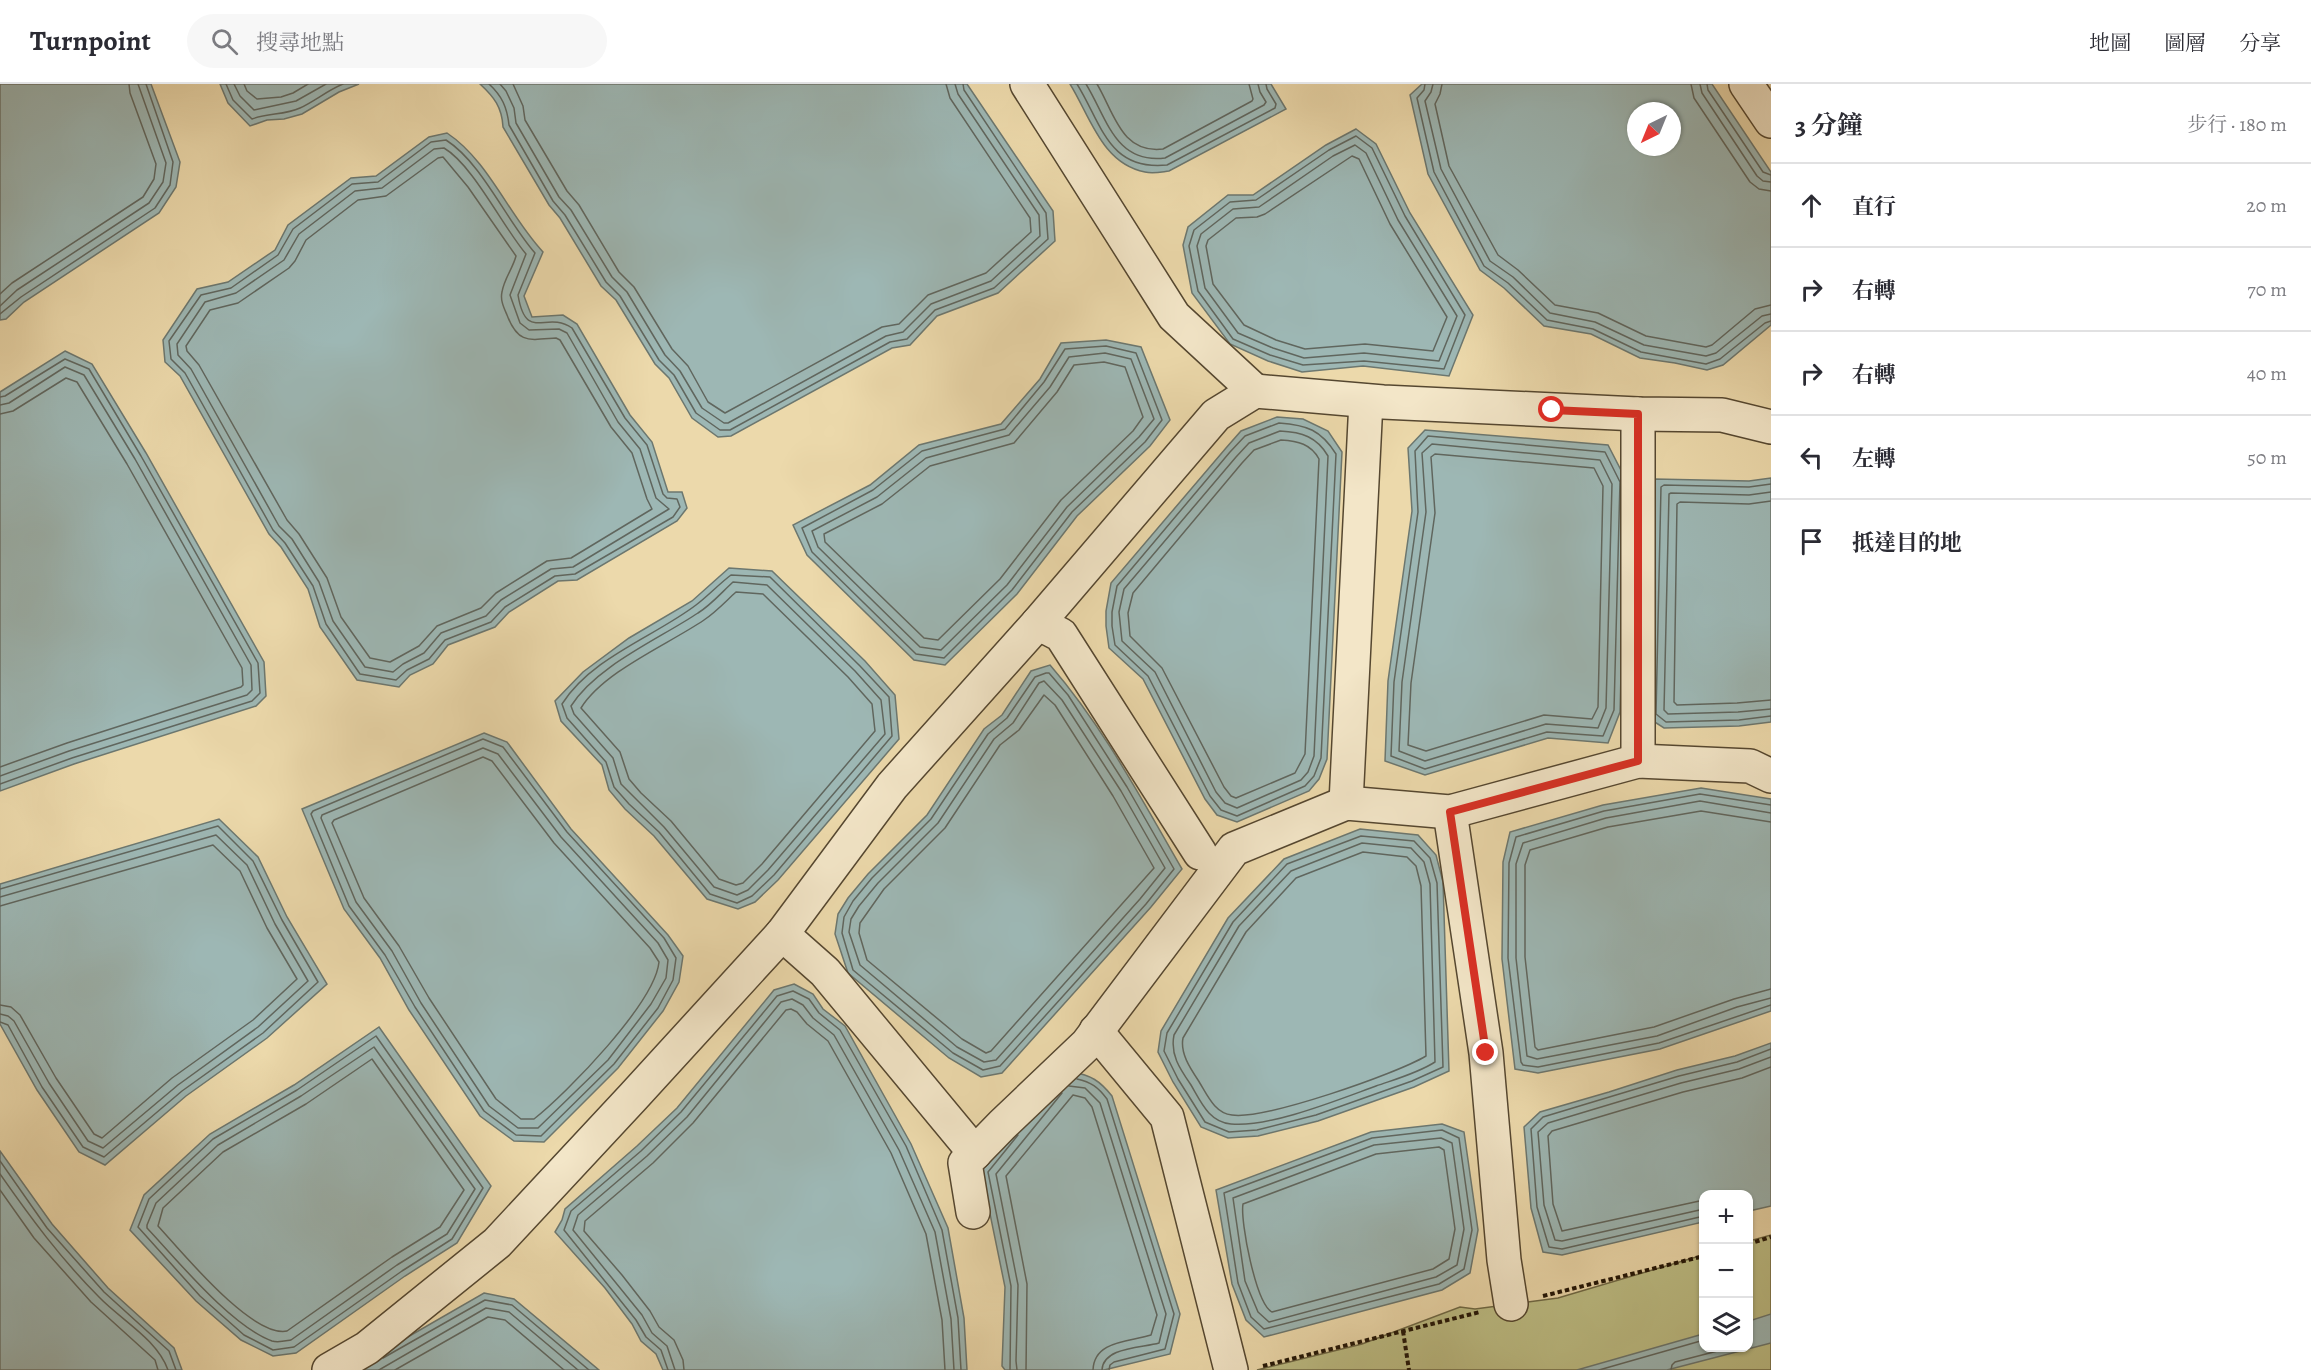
<!DOCTYPE html>
<html lang="zh-TW">
<head>
<meta charset="utf-8">
<style>
	body { margin:0; font-family:Alegreya,"Noto Serif TC",serif; background:#f7f7f7; color:#2b2b33 }
	.controls { position:absolute; right:18px; bottom:18px; display:grid; overflow:hidden; border-radius:12px; box-shadow:0 2px 4px #0004 }
	.controls button { width:54px; height:54px; display:grid; place-items:center; padding:0; border:0; border-bottom:2px solid #e1e1e2; background:#fff; color:#2b2b33; font:30px sans-serif }
	.compass { position:absolute; left:1627px; top:18px; width:54px; height:54px; border-radius:50%; background:#fff; box-shadow:0 2px 4px #0004; rotate:223deg }
	.stop { position:absolute; width:18px; height:18px; margin:-14px; border:4px solid #d93025; border-radius:50%; background:#fff }
	.stop.end { background:#d93025; border-color:#fff; box-shadow:0 2px 6px #0008 }
	.list { margin:0; padding:0; list-style:none }
	h2 { display:flex; justify-content:space-between; align-items:center; height:78px; margin:0; padding:0 24px; font-size:26px }
	h2 small { font-size:20px; font-weight:400; color:#7c7c81 }
	.list li { display:grid; grid-template-columns:39px 1fr auto; gap:18px; align-items:center; box-sizing:border-box; height:84px; padding:0 24px; border-top:2px solid #e1e1e2 }
	.list b { display:block; font-size:22px; white-space:nowrap }
	.list em { font-size:20px; font-style:normal; color:#7c7c81 }
	.icon { flex:none; width:33px; height:33px; fill:none; stroke:currentColor; stroke-width:2; stroke-linecap:round; stroke-linejoin:round }
	.map { position:relative; flex:none; width:1771px; height:1286px; overflow:hidden }
	header { display:flex; align-items:center; gap:36px; box-sizing:border-box; height:84px; padding:0 30px; background:#fff; border-bottom:2px solid #e1e1e2 }
	header strong { font-size:28px }
	nav { display:flex; gap:33px; margin-inline-start:auto; font-size:21px }
	.search { width:420px; height:54px; background:#f7f7f7; display:flex; align-items:center; gap:15px; box-sizing:border-box; padding:0 21px; border-radius:33px; color:#7c7c81; font-size:22px }
	main { display:flex }
	aside { flex:1; background:#fff }
	.map>svg:first-child { display:block }
	.green { fill:#bdbe85; stroke:#706a46; stroke-width:1.5 }
	.water { fill:#9db7b4; stroke:#6c776f; stroke-width:1.5; fill-rule:evenodd }
	.lines { fill:none; stroke-linecap:round; stroke-linejoin:round }
	.shore { stroke:#60665e; stroke-width:1.5 }
	.minor-casing { stroke:#554730; stroke-width:36 }
	.path { stroke:#231607; stroke-width:4; stroke-dasharray:4.5 3; stroke-linecap:butt }
	.minor { stroke:#f3e6c8; stroke-width:33 }
	.route { stroke:#d93025; stroke-width:8 }
</style>
</head>
<body>
<header>
<strong>Turnpoint</strong>
<div class="search"><svg class="icon" aria-label="search" viewBox="0 0 24 24"><circle cx="10" cy="10" r="6"/><path d="M15 15l6 6"/></svg>搜尋地點</div>
<nav><a>地圖</a><a>圖層</a><a>分享</a></nav>
</header>
<main>
<div class="map">
<svg width="1771" height="1286" viewBox="0 0 1771 1286">
	<rect width="100%" height="100%" fill="#ecd9ab"/>
	<filter id="stains"><feTurbulence type="fractalNoise" baseFrequency=".00333" numOctaves="4"/><feColorMatrix values="0 0 0 0 .2 0 0 0 0 .09 0 0 0 0 .02 0 0 0 .5 -.17"/></filter>
	<radialGradient id="worn" r=".72"><stop offset=".6" stop-color="#630" stop-opacity="0"/><stop offset="1" stop-color="#630" stop-opacity=".3"/></radialGradient>
	<polygon class="green" points="1771,1151 1771,1286 1257,1286 1362,1260 1460,1223 1475,1225 1558,1214 1703,1171 1704,1264 1748,1264 1749,1157"/>
	<g class="water">
		<polygon points="0,0 151,0 180,78 176,103 159,129 24,218 6,235 0,236"/>
		<polygon points="220,0 359,0 339,8 302,30 284,35 267,36 250,42 228,19"/>
		<path d="M480 0H967L1053 127 1055 157 998 209 937 232 910 261 892 264 731 352 718 353 692 334 669 294 655 280 616 216 601 202 560 134 549 121 503 43C502 23 494 13 480 0Z"/>
		<path d="M1070 0H1271L1286 25 1169 87C1161 88 1153 90 1145 88 1102 80 1090 32 1070 0Z"/>
		<path d="M1422 0H1712L1771 88V241L1723 281 1707 286 1675 279 1640 274 1591 250 1544 242 1504 204 1480 186 1428 90 1410 11ZM1636 27H1672V63H1636Z"/>
		<polygon points="1356,45 1376,60 1410,129 1473,231 1449,292 1363,282 1302,288 1268,277 1230,260 1192,209 1183,161 1188,143 1228,111 1253,111 1326,61"/>
		<path d="M447 49C489 77 509 132 543 168L524 212 532 233 563 231 577 240 630 331 652 358 668 408H682L687 424 677 437 577 496 558 497 509 528 495 543 448 561 433 580 410 591 399 603 357 596 320 543 308 505 281 463 269 450 180 292 165 278 163 256 197 205 228 198 275 166 288 141 351 94 376 92 429 53Z"/>
		<polygon points="1106,256 1141,263 1170,336 1150,362 1077,432 1017,510 945,581 914,576 807,471 793,441 870,401 919,361 1001,340 1040,295 1061,259"/>
		<polygon points="65,267 92,280 146,369 264,578 266,612 256,622 74,680 0,707 0,308"/>
		<polygon points="1277,333 1303,335 1328,347 1342,368 1327,675 1319,695 1309,707 1237,738 1217,731 1205,715 1143,595 1109,564 1106,542 1106,527 1111,499 1226,364 1241,347"/>
		<polygon points="1425,346 1608,361 1626,396 1620,628 1608,659 1548,654 1425,691 1385,677 1388,597 1412,427 1408,364"/>
		<polygon points="1771,394 1771,638 1739,642 1664,644 1650,635 1655,395 1749,397"/>
		<polygon points="729,484 772,487 865,577 895,611 899,655 778,796 755,818 738,825 707,815 654,752 625,725 609,706 602,681 561,637 555,617 583,588 629,554 692,517"/>
		<path d="M1050 581C1103 642 1142 716 1182 785L1151 823 1002 989 981 993 949 974 848 889 835 850 838 830 848 814 868 790 927 731 984 645 1002 631 1031 587Z"/>
		<polygon points="484,649 507,658 571,745 668,851 683,872 679,898 663,927 618,984 544,1058 514,1057 480,1032 409,926 380,874 344,825 302,725"/>
		<polygon points="1701,704 1771,715 1771,927 1660,965 1538,989 1515,985 1502,875 1503,778 1510,748 1603,721"/>
		<polygon points="219,735 258,773 287,833 327,900 267,954 186,1012 105,1081 79,1068 37,1006 0,940 0,800"/>
		<polygon points="1360,745 1418,751 1436,771 1443,798 1449,987 1414,1003 1318,1037 1258,1052 1228,1054 1201,1043 1173,998 1158,968 1161,947 1228,834 1284,775"/>
		<polygon points="794,900 813,910 823,925 845,942 911,1060 948,1144 964,1234 967,1286 663,1286 656,1270 641,1257 632,1240 605,1204 555,1148 562,1136 565,1125 637,1062 677,1024 774,906"/>
		<polygon points="379,943 491,1102 457,1159 405,1192 296,1269 273,1272 241,1256 196,1217 130,1146 144,1111 210,1050 294,1001"/>
		<polygon points="1771,959 1771,1122 1749,1127 1748,1110 1704,1110 1703,1138 1562,1171 1543,1168 1531,1124 1524,1043 1540,1028 1609,1008 1677,986 1735,972"/>
		<path d="M1072 988C1091 991 1100 997 1112 1012L1180 1230 1170 1270 1104 1286H1005L1002 1282 1005 1203 981 1086Z"/>
		<polygon points="1442,1040 1464,1048 1478,1146 1470,1189 1442,1206 1264,1253 1246,1236 1232,1200 1216,1106 1371,1048"/>
		<polygon points="0,1067 52,1140 108,1204 174,1264 182,1286 0,1286"/>
		<polygon points="484,1209 514,1215 599,1286 356,1286 380,1269"/>
		<polygon points="1771,1230 1771,1259 1667,1286 1577,1286 1703,1250 1704,1264 1748,1264 1749,1237"/>
	</g>
	<g class="lines">
		<g class="shore">
			<path d="M226 0 233 16 252 35C268 29 285 31 300 24 315 17 328 6 343 0"/>
			<polyline points="234,0 240,12 254,26 296,17 326,0"/>
			<polyline points="244,0 247,7 257,15 281,13 293,9 308,0"/>
			<path d="M489 0C502 12 507 23 509 41L553 117 565 131 606 198 620 212 659 276 674 291 696 329 720 346H730L890 258 907 255 935 226 994 204 1048 155 1046 129 964 6 963 0"/>
			<polyline points="500,0 506,7 514,24 516,39 559,113 571,126 612,193 627,208 665,271 680,287 702,324 724,339 728,339 886,252 903,248 931,220 991,197 1040,152 1039,131 958,10 955,0"/>
			<polyline points="513,0 523,22 525,36 567,107 579,121 619,188 634,203 672,265 688,282 708,318 725,329 882,243 899,240 928,211 986,189 1031,148 1030,134 950,14 946,0"/>
			<path d="M1077 0C1102 40 1108 87 1167 81L1275 24 1276 20 1267 5 1266 0"/>
			<path d="M1086 0C1107 34 1115 80 1165 74L1264 21 1266 18 1260 8 1258 0"/>
			<path d="M1097 0C1114 28 1121 70 1163 65L1252 17 1253 15 1249 0"/>
			<polyline points="1425,0 1424,6 1417,14 1434,88 1484,182 1508,199 1547,236 1593,245 1641,268 1706,280 1720,275 1765,239 1771,237"/>
			<polyline points="1433,0 1431,8 1425,17 1441,85 1490,177 1513,193 1550,229 1595,238 1644,261 1706,272 1716,269 1762,232 1771,230"/>
			<polyline points="1442,0 1440,10 1435,20 1449,82 1498,171 1518,186 1555,221 1598,229 1646,252 1706,263 1712,261 1755,225 1771,221"/>
			<polyline points="1691,0 1694,14 1750,98 1759,105 1771,107"/>
			<polyline points="1700,0 1702,9 1757,92 1763,97 1771,98"/>
			<polyline points="1707,0 1708,6 1763,88 1771,91"/>
			<polygon points="1356,52 1372,64 1405,132 1465,231 1444,285 1364,277 1303,281 1270,271 1233,255 1198,207 1189,162 1194,146 1230,118 1256,116 1329,66"/>
			<path d="M446 56C482 79 506 136 535 169L518 211C526 259 546 226 572 244L625 334 647 361 663 410 667 414 677 415 680 423 673 433 575 490 555 492 505 523 491 538 445 556 429 575 407 586 396 596 360 590 326 540 313 502 285 459 273 446 185 289 171 275 169 257 201 211 231 204 278 171 293 145 352 100 378 98 431 58Z"/>
			<polygon points="1355,61 1366,69 1398,136 1457,232 1439,277 1364,269 1304,274 1273,264 1238,249 1205,204 1197,162 1201,150 1233,125 1259,123 1333,72"/>
			<path d="M444 64C473 81 503 143 526 170L510 211 520 239 529 246 559 245 567 249 618 338 640 365 656 414 669 425 573 483 551 485 501 516 486 532 441 549 424 569 403 580 393 588 365 583 333 537 319 498 292 455 279 442 191 285 178 271 177 260 205 218 236 209 284 176 299 150 355 107 382 104 434 65Z"/>
			<polygon points="1352,72 1359,75 1390,140 1447,233 1433,267 1365,260 1305,265 1276,256 1244,241 1213,200 1206,162 1208,156 1236,134 1257,133 1265,130"/>
			<path d="M443 73 468 103 516 172C513 184 504 195 502 208 500 216 504 224 507 231 518 260 529 256 556 254L560 256 611 343 632 369 647 415 652 425 571 474 547 477 496 509 481 524 437 542 419 562 390 578 370 574 341 533 327 494 299 450 287 436 199 281 187 267 186 262 210 226 238 219 289 184 295 177 306 156 358 116 386 112 438 74Z"/>
			<polyline points="0,210 12,199 143,113 154,95 156,80 130,9 129,0"/>
			<polyline points="0,222 17,206 149,119 163,98 166,79 138,0"/>
			<polyline points="0,230 21,213 155,124 170,101 173,78 146,0"/>
			<polygon points="1106,262 1136,269 1162,336 1145,358 1072,428 1012,506 944,574 916,570 812,468 802,444 873,406 922,367 1005,345 1044,298 1065,265"/>
			<polygon points="1105,269 1131,275 1154,335 1139,353 1067,423 1007,501 941,566 920,563 818,463 812,447 877,413 926,374 1009,351 1050,303 1069,273"/>
			<polygon points="1104,278 1125,283 1143,333 1133,347 1061,416 1000,495 938,556 924,554 825,458 824,450 882,420 930,382 1014,359 1057,308 1074,281"/>
			<polyline points="0,313 5,312 65,275 89,285 141,372 258,579 260,609 252,617 72,674 0,700"/>
			<polyline points="0,321 9,319 65,283 84,291 135,375 251,581 252,606 247,611 69,667 0,692"/>
			<polyline points="0,330 13,327 66,294 77,298 127,380 242,584 243,601 241,603 67,659 0,683"/>
			<path d="M1279 339C1307 341 1321 346 1336 370L1321 674 1314 692 1305 702 1237 732 1221 726 1210 712 1148 592 1115 561 1112 542V528L1117 502 1230 368 1245 352Z"/>
			<path d="M1280 347C1302 348 1317 353 1328 372L1314 672 1308 688 1301 696 1237 724 1225 719 1216 708 1155 588 1122 557 1119 528 1124 505 1236 373 1249 359Z"/>
			<polygon points="1428,352 1605,368 1620,398 1614,626 1603,652 1547,648 1425,685 1391,672 1394,598 1418,428 1415,367"/>
			<path d="M1281 356C1298 357 1311 360 1319 375L1305 670 1295 689 1236 714 1231 712 1224 703 1162 584 1130 552 1128 529 1133 509 1242 379 1254 366Z"/>
			<polygon points="1432,360 1600,376 1612,400 1606,624 1598,644 1546,640 1425,677 1399,667 1402,598 1426,428 1422,369"/>
			<polygon points="1435,370 1594,384 1603,402 1598,623 1592,635 1544,631 1426,667 1408,661 1411,599 1435,429 1431,373"/>
			<polyline points="1771,400 1749,403 1664,401 1661,403 1656,630 1666,638 1739,636 1771,632"/>
			<polyline points="1771,408 1749,411 1671,409 1669,410 1664,626 1668,630 1738,628 1771,625"/>
			<polyline points="1771,417 1749,420 1680,418 1677,420 1674,618 1677,621 1737,619 1771,616"/>
			<path d="M731 491 770 493 860 582 889 613 892 652 774 791 752 812 737 819 710 810 659 748 629 720 614 703 606 678 567 634 562 620C592 573 654 553 696 521 708 512 719 500 731 491Z"/>
			<path d="M733 498 767 501 855 587 881 616 885 650 768 786 748 806 737 811 714 803 664 743 621 700 613 674 574 630 571 622C596 582 659 555 698 529 711 521 722 508 733 498Z"/>
			<path d="M736 508 763 510 848 593 872 620 875 647 762 780 743 799 736 801 719 795 671 737 641 709 629 695 620 668 581 624C604 587 669 560 704 536 716 528 726 517 736 508Z"/>
			<polygon points="1046,589 1049,589 1068,611 1127,703 1174,785 1146,820 1000,982 983,986 953,969 853,886 842,849 844,833 853,817 872,794 931,735 988,650 1007,634 1035,593"/>
			<polygon points="1044,597 1062,616 1121,707 1165,784 1140,815 996,976 984,978 957,963 860,881 849,848 851,835 859,822 878,799 938,739 994,655 1013,639 1039,599"/>
			<polygon points="1044,611 1055,621 1113,712 1154,784 991,967 986,969 962,955 867,876 859,849 860,839 884,805 945,744 1000,661 1019,646"/>
			<polygon points="483,655 503,663 567,748 664,854 676,874 673,896 658,924 614,980 541,1052 516,1051 484,1027 415,923 385,871 349,822 311,730 313,727"/>
			<polygon points="483,664 498,670 561,753 658,859 668,876 666,894 651,920 608,976 538,1044 518,1044 489,1022 421,919 392,867 356,818 321,734 322,731"/>
			<path d="M483 673 492 677 554 759 650 864 659 878C655 919 567 1009 534 1035H521L496 1015 429 914 399 862 364 814 332 739 334 736Z"/>
			<polyline points="1771,721 1700,710 1604,727 1516,753 1509,779 1508,874 1521,978 1523,981 1538,983 1659,959 1771,921"/>
			<polyline points="1771,729 1700,717 1606,734 1523,759 1516,780 1516,874 1527,972 1537,975 1657,952 1737,923 1771,914"/>
			<polyline points="1771,738 1701,727 1608,743 1530,766 1525,781 1525,873 1535,963 1538,966 1654,943 1734,915 1771,905"/>
			<polygon points="1361,752 1414,757 1430,774 1437,799 1443,983 1412,997 1316,1031 1257,1046 1229,1048 1205,1038 1178,995 1164,967 1167,949 1233,838 1287,780"/>
			<path d="M1362 759 1411 764 1424 778 1430 800 1435 978C1418 989 1396 995 1376 1002 1340 1015 1269 1044 1231 1040 1209 1038 1201 1018 1191 1001 1180 985 1170 971 1174 951L1239 842 1291 787Z"/>
			<path d="M1363 768 1407 773 1416 782 1421 802 1426 972C1396 990 1264 1036 1232 1031 1214 1029 1207 1010 1198 996 1190 984 1180 969 1183 954L1246 848 1296 794Z"/>
			<polyline points="0,805 218,742 253,777 282,836 318,898 263,949 182,1007 104,1073 83,1063 42,1003 8,941 0,938"/>
			<polyline points="0,813 216,751 247,781 275,840 308,897 258,943 178,1001 103,1064 88,1057 49,999 14,937 8,932 0,930"/>
			<polyline points="0,822 213,761 240,787 267,844 297,895 253,936 172,994 102,1054 94,1050 56,994 20,931 11,923 0,921"/>
			<polygon points="376,952 483,1104 452,1155 402,1187 294,1263 273,1266 244,1251 200,1212 138,1143 149,1115 213,1055 297,1006"/>
			<path d="M374 963 475 1105 447 1150 397 1181 291 1256C285 1257 278 1259 272 1257 231 1242 178 1177 147 1144V1141L156 1119 218 1061 301 1012Z"/>
			<path d="M372 975 464 1106 440 1143 392 1173 287 1247C252 1254 182 1168 158 1142L163 1124 223 1068 306 1020Z"/>
			<path d="M1077 995C1091 998 1098 1003 1107 1015L1174 1230 1165 1265 1114 1278 1110 1281 1109 1286"/>
			<path d="M1069 1002 1085 1004 1100 1019 1166 1230 1159 1259C1142 1264 1103 1263 1102 1286"/>
			<polygon points="1442,1046 1459,1054 1472,1146 1464,1185 1439,1200 1264,1245 1251,1233 1238,1199 1224,1109 1372,1054"/>
			<polygon points="1441,1054 1452,1059 1464,1145 1457,1181 1436,1193 1269,1238 1258,1228 1245,1197 1233,1114 1374,1061"/>
			<path d="M1439 1063 1444 1066 1455 1145 1449 1175 1433 1185 1272 1228C1256 1220 1240 1137 1243 1120L1376 1070Z"/>
			<polyline points="0,1077 47,1144 104,1208 169,1267 176,1286"/>
			<path d="M0 1090C30 1133 61 1175 99 1213 121 1236 157 1255 168 1286"/>
			<polyline points="0,1106 34,1154 91,1218 155,1276 158,1286"/>
			<polyline points="1704,1116 1562,1147 1553,1120 1548,1052 1552,1047 1683,1008 1742,994 1771,983"/>
			<polyline points="1704,1125 1562,1157 1555,1156 1544,1121 1538,1048 1548,1039 1681,999 1739,985 1771,973"/>
			<polyline points="1704,1132 1562,1165 1549,1163 1537,1123 1531,1045 1543,1033 1679,992 1737,978 1771,965"/>
			<polyline points="383,1274 485,1216 512,1221 589,1286"/>
			<polyline points="379,1286 486,1224 509,1228 578,1286"/>
			<polyline points="395,1286 488,1233 505,1236 564,1286"/>
			<polyline points="668,1286 661,1266 646,1253 636,1236 564,1146 571,1127 641,1067 681,1028 777,912 793,907 809,915 819,929 840,946 906,1062 942,1146 958,1234 961,1286"/>
			<polyline points="675,1286 667,1262 652,1249 642,1231 573,1146 578,1131 647,1072 687,1033 781,918 792,915 803,921 813,934 834,951 899,1066 935,1148 951,1235 954,1286"/>
			<polyline points="684,1286 683,1276 674,1256 659,1243 650,1227 622,1191 584,1147 585,1137 653,1079 693,1039 786,926 791,925 797,928 807,940 828,957 891,1069 926,1150 942,1236 945,1286"/>
			<polyline points="1010,1286 1011,1202 988,1088 1018,1051"/>
			<polyline points="1017,1286 1016,1277 1018,1201 996,1090 1062,1009"/>
			<path d="M1026 1286 1027 1200 1006 1092 1073 1011 1085 1014 1092 1023 1157 1231 1151 1251C1130 1258 1094 1256 1093 1286"/>
			<polyline points="1599,1286 1704,1256"/>
			<polyline points="1671,1286 1672,1281 1675,1278 1729,1264"/>
		</g>
		<g class="minor-casing">
			<g id="minor">
				<polyline points="1027,0 1174,232 1255,307"/>
				<polyline points="1746,0 1771,37"/>
				<polyline points="1038,539 1061,551 1200,769"/>
				<polyline points="1638,677 1638,330"/>
				<polyline points="1346,719 1366,317"/>
				<polyline points="1450,728 1486,969 1504,1176 1511,1220"/>
				<polyline points="782,850 825,888 975,1069"/>
				<polyline points="1096,947 1167,1033 1231,1286"/>
				<polyline points="973,1128 965,1079 1002,1041 1087,960 1234,765 1346,719 1450,728 1638,677 1750,682 1771,692"/>
				<polyline points="329,1286 367,1264 497,1159 633,1013 782,850 892,702 1038,539 1216,331 1255,307 1383,318 1638,330 1722,331 1771,343"/>
			</g>
		</g>
		<g class="path">
			<polyline points="1748,1160 1771,1153"/>
			<polyline points="1543,1212 1704,1172"/>
			<polyline points="1403,1247 1409,1286"/>
			<polyline points="1263,1282 1480,1228"/>
		</g>
		<use href="#minor" class="minor"/>
	</g>
	<g class="lines">
		<polyline class="route" points="1486,969 1450,728 1638,677 1638,330 1552,326"/>
	</g>
	<rect width="100%" height="100%" filter="url(#stains)"/>
	<rect width="100%" height="100%" fill="url(#worn)"/>
</svg>
<div class="controls">
<button>+</button>
<button>−</button>
<button><svg class="icon" aria-label="layers" viewBox="0 0 24 24"><path d="M12 4l9 5-9 5-9-5zM3 14l9 5 9-5"/></svg></button>
</div>
<svg class="compass" viewBox="-18 -18 36 36"><path d="M0-13l5 13h-10z" fill="#e53935"/><path d="M0 13l5-13h-10z" fill="#7c7c81"/></svg>
<div class="stop" style="left:1552px;top:326px"></div>
<div class="stop end" style="left:1486px;top:969px"></div>
</div>
<aside>
<h2>3 分鐘<small>步行 · 180 m</small></h2>
<ul class="list">
<li><svg class="icon" aria-label="ahead" viewBox="0 0 24 24"><path d="M12 20V5M6 11l6-6 6 6"/></svg><div><b>直行</b></div><em>20 m</em></li>
<li><svg class="icon" aria-label="right" viewBox="0 0 24 24"><path d="M7 20v-9h11M14 6l5 5-5 5"/></svg><div><b>右轉</b></div><em>70 m</em></li>
<li><svg class="icon" aria-label="right" viewBox="0 0 24 24"><path d="M7 20v-9h11M14 6l5 5-5 5"/></svg><div><b>右轉</b></div><em>40 m</em></li>
<li><svg class="icon" aria-label="left" viewBox="0 0 24 24"><path d="M17 20v-9H6M10 6l-5 5 5 5"/></svg><div><b>左轉</b></div><em>50 m</em></li>
<li><svg class="icon" aria-label="arrive" viewBox="0 0 24 24"><path d="M6 21V4h12l-3 4 3 4H6"/></svg><div><b>抵達目的地</b></div></li>
</ul>
</aside>
</main>
</body>
</html>
